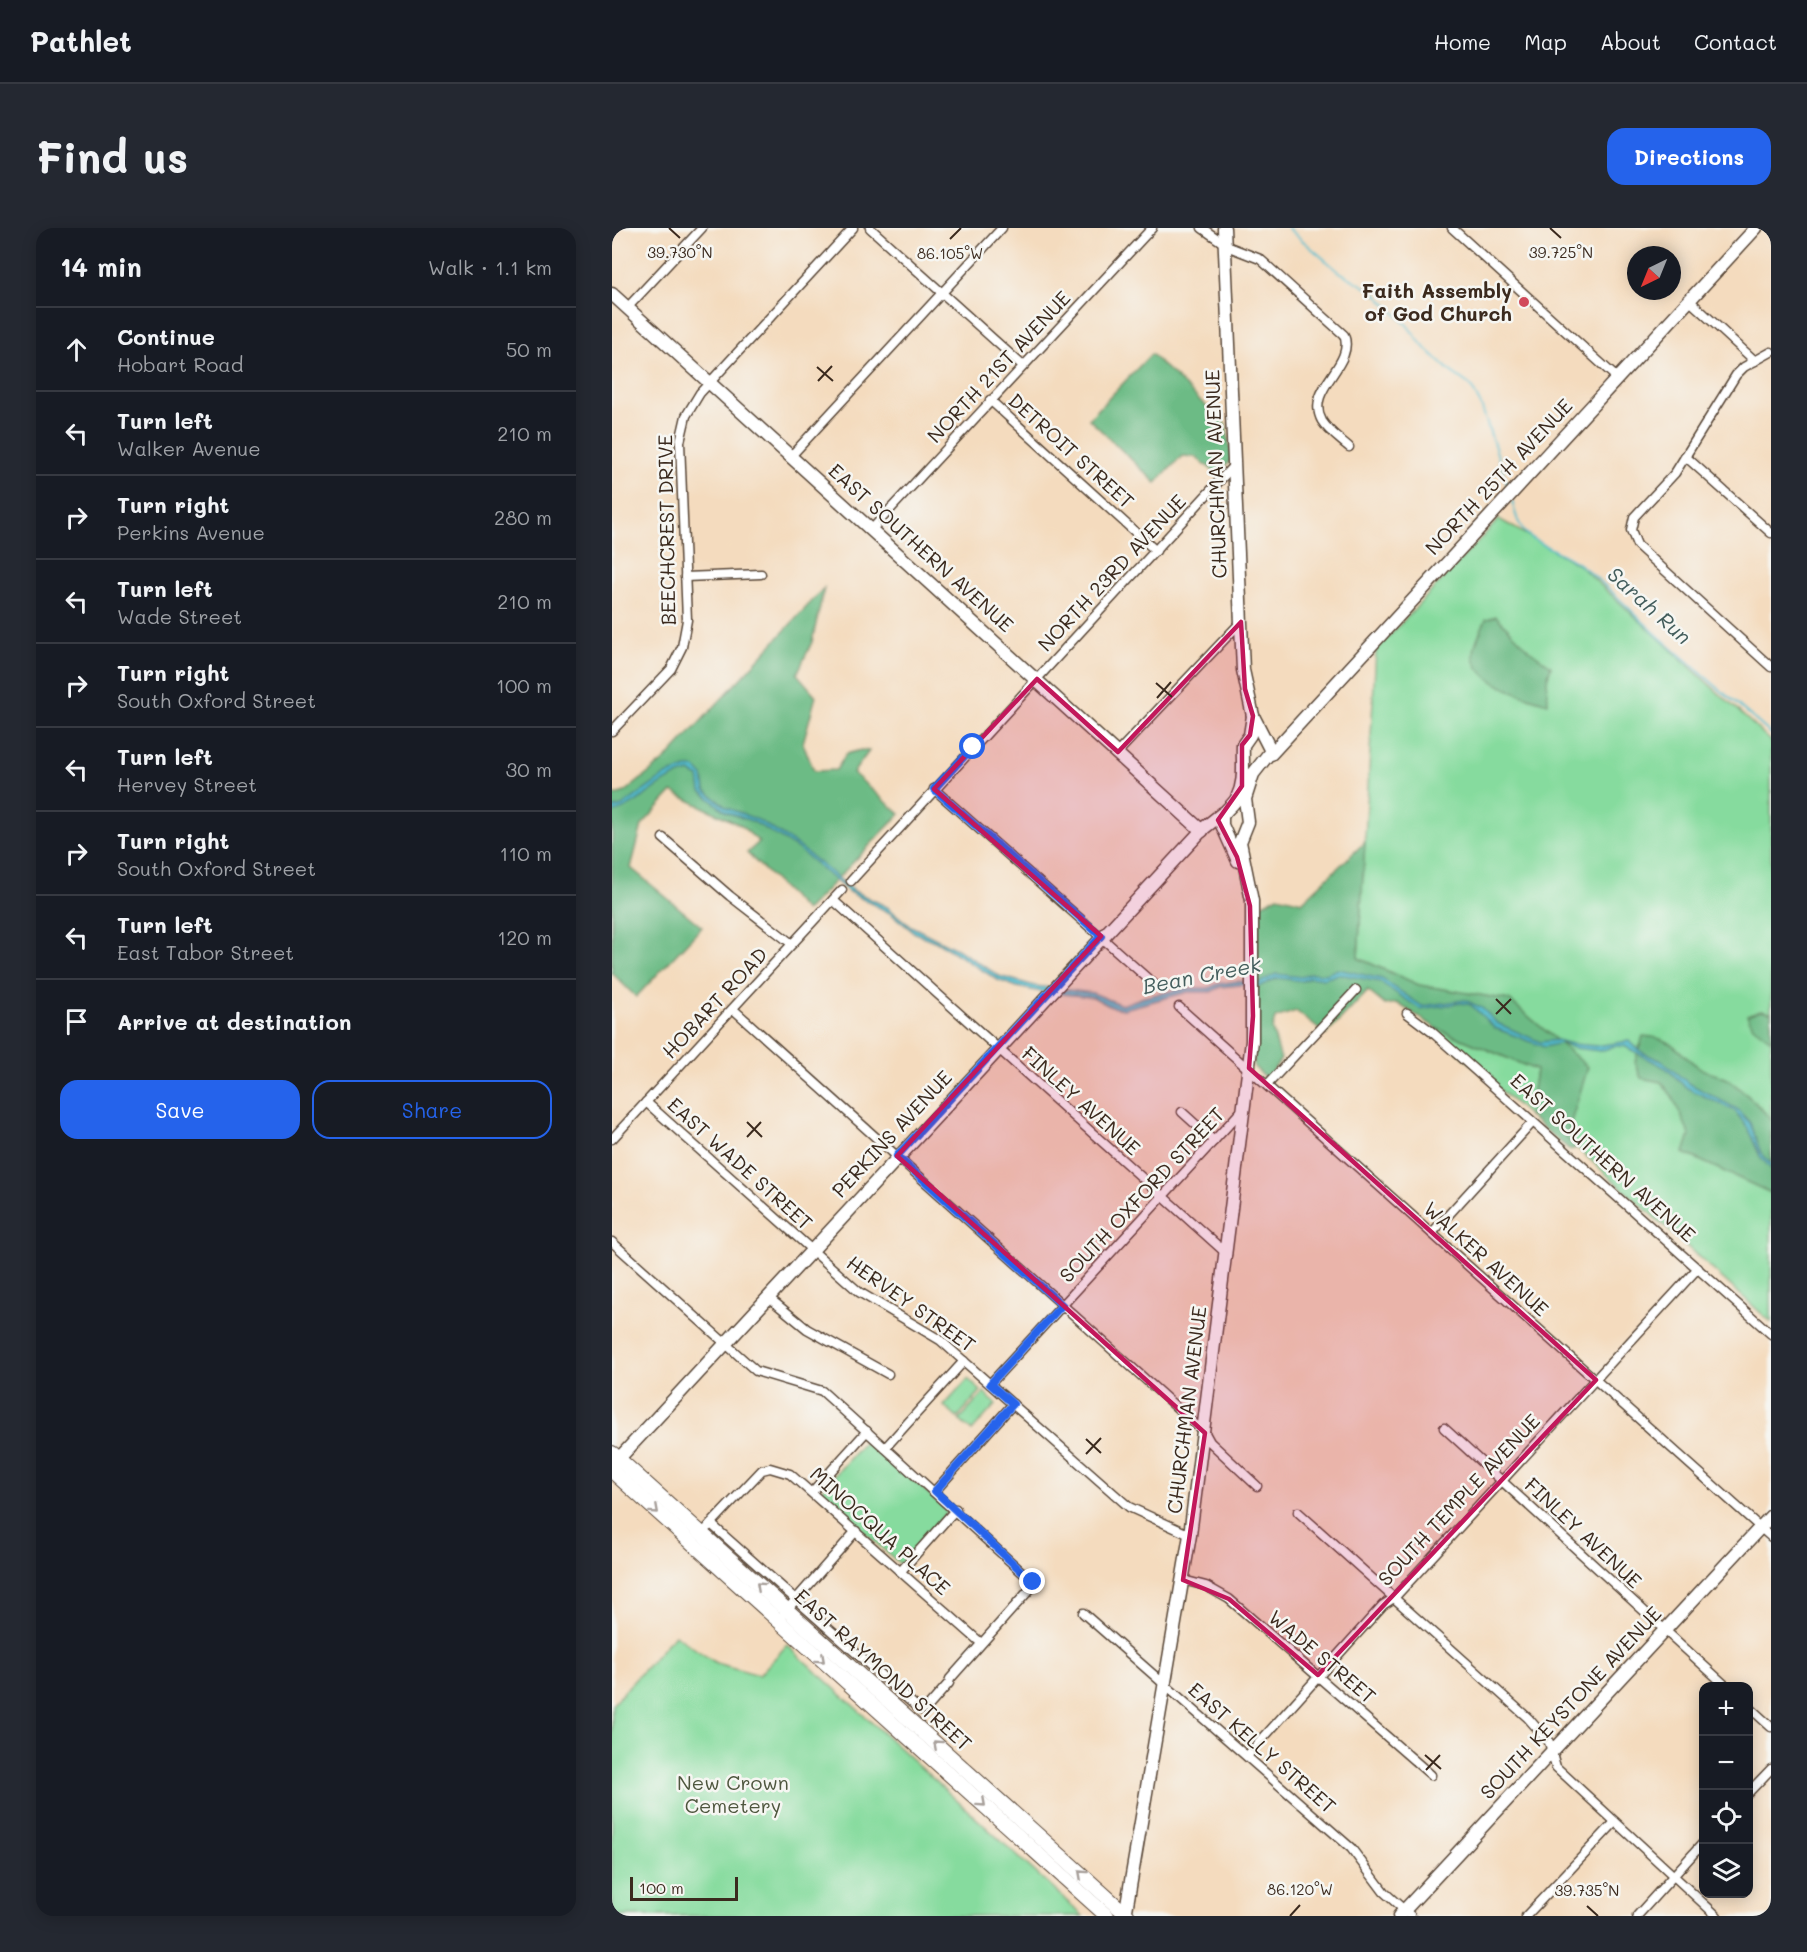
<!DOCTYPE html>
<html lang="en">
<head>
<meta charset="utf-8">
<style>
	body { margin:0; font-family:Mali,sans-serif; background:#242831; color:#f1f3f6 }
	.controls { position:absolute; right:18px; bottom:18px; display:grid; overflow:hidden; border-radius:12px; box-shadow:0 3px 15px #0003 }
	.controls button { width:54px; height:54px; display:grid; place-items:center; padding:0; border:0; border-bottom:2px solid #363941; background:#171b24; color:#f1f3f6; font:30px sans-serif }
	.compass { position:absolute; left:1015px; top:18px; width:54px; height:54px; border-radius:50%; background:#171b24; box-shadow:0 3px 15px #0003; rotate:223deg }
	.scale { position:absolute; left:18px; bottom:15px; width:108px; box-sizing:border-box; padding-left:6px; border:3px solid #3b2a1e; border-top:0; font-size:16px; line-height:21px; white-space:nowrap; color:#3b2a1e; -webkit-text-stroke:4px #f6f6f2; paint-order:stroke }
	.stop { position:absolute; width:18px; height:18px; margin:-14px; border:4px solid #2563eb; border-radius:50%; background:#fff }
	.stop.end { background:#2563eb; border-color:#fff; box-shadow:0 2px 6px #0008 }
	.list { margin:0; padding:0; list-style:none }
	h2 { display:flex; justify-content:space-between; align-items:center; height:78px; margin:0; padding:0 24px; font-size:26px }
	h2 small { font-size:20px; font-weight:400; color:#9ea1a6 }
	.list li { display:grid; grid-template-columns:39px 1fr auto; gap:18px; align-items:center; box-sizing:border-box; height:84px; padding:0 24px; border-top:2px solid #363941 }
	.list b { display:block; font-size:22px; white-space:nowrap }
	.list p { margin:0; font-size:20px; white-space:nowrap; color:#9ea1a6 }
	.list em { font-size:20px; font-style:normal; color:#9ea1a6 }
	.actions { display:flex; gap:12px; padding:18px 24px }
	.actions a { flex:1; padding:14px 0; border:2px solid #2563eb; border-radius:18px; text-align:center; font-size:21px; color:#2563eb }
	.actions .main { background:#2563eb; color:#fff }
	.icon { flex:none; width:33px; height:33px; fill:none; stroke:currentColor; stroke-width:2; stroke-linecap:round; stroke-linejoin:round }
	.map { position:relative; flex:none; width:1159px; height:1688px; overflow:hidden; border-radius:18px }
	header { display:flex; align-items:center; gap:36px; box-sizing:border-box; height:84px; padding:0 30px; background:#171b24; border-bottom:2px solid #363941 }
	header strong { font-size:28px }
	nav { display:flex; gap:33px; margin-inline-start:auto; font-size:21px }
	.intro { display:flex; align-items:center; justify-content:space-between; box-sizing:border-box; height:144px; padding:0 36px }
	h1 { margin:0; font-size:42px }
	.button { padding:15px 27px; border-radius:18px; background:#2563eb; color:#fff; font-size:21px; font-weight:700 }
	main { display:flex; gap:36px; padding:0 36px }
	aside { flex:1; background:#171b24; border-radius:18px; box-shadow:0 3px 15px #0003 }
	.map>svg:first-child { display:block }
	.green { fill:#86db9e; stroke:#60825e; stroke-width:1.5 }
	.forest { fill:#6cbb85; stroke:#547252; stroke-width:1.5 }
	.water { fill:#52bdce; stroke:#467476; stroke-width:1.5 }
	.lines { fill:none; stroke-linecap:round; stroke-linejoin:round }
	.stream { stroke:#52bdce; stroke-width:2 }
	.street-casing { stroke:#574536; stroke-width:11 }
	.secondary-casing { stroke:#574536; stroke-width:15 }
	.primary-casing { stroke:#574536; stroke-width:16 }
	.street { stroke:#fff; stroke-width:8 }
	.secondary { stroke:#fff; stroke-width:12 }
	.primary { stroke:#fff; stroke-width:14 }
	.oneway { stroke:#a79f9a }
	.route { stroke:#2563eb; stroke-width:8 }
	.marked { fill:#c2185b; fill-opacity:0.2; stroke:#c2185b; stroke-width:4.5; stroke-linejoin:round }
	.ticks { fill:none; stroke:#3b2a1e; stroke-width:2 }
	.poi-dot { fill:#d1495b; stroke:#f6f6f2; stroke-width:2 }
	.labels { text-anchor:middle; stroke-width:5; stroke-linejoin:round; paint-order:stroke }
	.poi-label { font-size:20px; font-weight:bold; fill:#3b2a1e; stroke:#f6f6f2; text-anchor:end }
	.street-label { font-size:20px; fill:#3b2a1e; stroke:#f6f6f2 }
	.park-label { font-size:20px; fill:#4e563e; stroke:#f6f6f2 }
	.water-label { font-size:21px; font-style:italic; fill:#435d5c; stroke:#f6f6f2 }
	.ticks-label { font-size:15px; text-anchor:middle; fill:#3b2a1e; stroke:#f6f6f2; stroke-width:5; stroke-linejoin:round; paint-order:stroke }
</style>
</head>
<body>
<header>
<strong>Pathlet</strong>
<nav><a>Home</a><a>Map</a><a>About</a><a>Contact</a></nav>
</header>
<div class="intro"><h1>Find us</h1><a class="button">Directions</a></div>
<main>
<aside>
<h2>14 min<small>Walk · 1.1 km</small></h2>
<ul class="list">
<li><svg class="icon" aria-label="ahead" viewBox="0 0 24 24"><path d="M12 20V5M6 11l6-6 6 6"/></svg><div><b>Continue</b><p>Hobart Road</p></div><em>50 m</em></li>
<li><svg class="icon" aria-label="left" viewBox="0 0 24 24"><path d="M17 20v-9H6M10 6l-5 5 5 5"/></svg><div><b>Turn left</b><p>Walker Avenue</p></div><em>210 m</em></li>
<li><svg class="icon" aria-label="right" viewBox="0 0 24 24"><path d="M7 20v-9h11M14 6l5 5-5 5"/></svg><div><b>Turn right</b><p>Perkins Avenue</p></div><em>280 m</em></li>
<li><svg class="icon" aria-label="left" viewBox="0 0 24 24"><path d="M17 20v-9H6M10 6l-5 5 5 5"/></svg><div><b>Turn left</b><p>Wade Street</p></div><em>210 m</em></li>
<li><svg class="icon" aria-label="right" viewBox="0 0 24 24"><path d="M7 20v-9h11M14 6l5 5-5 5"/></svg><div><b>Turn right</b><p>South Oxford Street</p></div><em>100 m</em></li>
<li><svg class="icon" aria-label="left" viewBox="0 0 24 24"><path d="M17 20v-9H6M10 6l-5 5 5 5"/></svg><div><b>Turn left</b><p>Hervey Street</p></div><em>30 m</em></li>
<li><svg class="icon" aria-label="right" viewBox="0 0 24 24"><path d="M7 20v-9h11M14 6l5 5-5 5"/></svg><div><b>Turn right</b><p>South Oxford Street</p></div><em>110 m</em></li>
<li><svg class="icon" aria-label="left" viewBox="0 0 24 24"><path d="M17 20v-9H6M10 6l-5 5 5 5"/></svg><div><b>Turn left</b><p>East Tabor Street</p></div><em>120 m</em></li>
<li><svg class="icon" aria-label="arrive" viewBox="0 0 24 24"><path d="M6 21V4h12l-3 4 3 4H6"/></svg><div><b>Arrive at destination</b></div></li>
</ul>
<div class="actions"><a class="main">Save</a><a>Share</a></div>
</aside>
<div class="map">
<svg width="1159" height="1688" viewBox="0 0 1159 1688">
	<rect width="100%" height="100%" fill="#f6f6f2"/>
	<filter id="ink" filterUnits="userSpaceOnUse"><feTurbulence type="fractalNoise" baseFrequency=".0167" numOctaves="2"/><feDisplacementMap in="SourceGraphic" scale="12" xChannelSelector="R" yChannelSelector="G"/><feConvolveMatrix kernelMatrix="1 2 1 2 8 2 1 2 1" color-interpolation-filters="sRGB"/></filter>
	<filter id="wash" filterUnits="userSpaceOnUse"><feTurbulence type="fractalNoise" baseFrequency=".008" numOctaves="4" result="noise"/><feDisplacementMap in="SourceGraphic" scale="24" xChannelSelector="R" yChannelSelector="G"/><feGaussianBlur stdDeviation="1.35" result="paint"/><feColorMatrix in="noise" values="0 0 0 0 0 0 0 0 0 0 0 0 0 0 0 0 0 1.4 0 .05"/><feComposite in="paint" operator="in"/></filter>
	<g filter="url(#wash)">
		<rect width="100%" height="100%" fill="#f4dbbe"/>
		<g class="green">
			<polygon points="887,291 967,337 1159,513 1159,1094 954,910 975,839 897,772 807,757 746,730 764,422"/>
			<polygon points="826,801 924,842 917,888 823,803"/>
			<polygon points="356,1151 369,1163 345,1190 332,1178"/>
			<polygon points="372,1165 384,1176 360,1203 347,1192"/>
			<polygon points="255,1211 336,1283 288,1336 207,1265"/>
			<polygon points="63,1407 104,1435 147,1447 175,1417 471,1688 0,1688 0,1477"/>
		</g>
		<g class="forest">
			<polygon points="539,126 614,197 620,231 606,246 583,229 570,228 544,255 477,191"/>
			<polygon points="212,360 200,414 185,446 204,468 191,515 202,543 224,542 234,526 249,522 257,523 241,545 288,586 194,683 135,625 147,614 128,597 60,564 30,597 19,640 90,699 24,769 0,745 0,568 13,564 54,531"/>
			<path d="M884 388 917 422 939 438 935 452 936 475C915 469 864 455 862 428 861 416 870 401 874 391Z"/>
			<polygon points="753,614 746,730 807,757 897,772 976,839 954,910 965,920 958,922 917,888 924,842 826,801 785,775 773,777 756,763 714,807 684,783 663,790 660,801 669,831 655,851 642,839 645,679 666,668 690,674"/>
			<polygon points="1149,782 1159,784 1159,812 1141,798 1135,787"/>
			<path d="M1031 808C1064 810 1064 824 1087 839 1094 845 1105 846 1113 850 1130 860 1146 877 1159 891V965L1072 925 1078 907 1060 868 1049 854 1029 850 1023 834Z"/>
		</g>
		<path class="water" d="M75 540H83L91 548 93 562 115 580 146 592 184 616 242 663 275 679 297 697 348 723 387 748 423 758 481 765 510 777 532 769 574 760H597L605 756 625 753 647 755 664 746 689 749 698 745 714 746 726 741 770 751 810 778 853 772 870 780 885 795 928 814 945 812 960 816 984 818 1017 813 1031 825 1050 833 1076 855 1125 881 1138 895 1149 925 1159 936V941L1148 928 1135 899 1123 883 1075 860 1054 840 1012 818H1002L989 823 962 820 949 815 932 819 883 800 859 777 850 775 808 781 768 754 727 746 712 751 698 749 690 753 665 750 646 759 628 757 608 759 599 764H576L512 781 499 779 481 769 430 764 405 759 386 752 327 715 303 705 278 685 237 664 185 620 142 594 114 584 89 563 87 549 78 544C47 549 29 578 0 585V581L10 578 54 547Z"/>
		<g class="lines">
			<g class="stream">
				<polyline points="676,0 726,43 762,64 795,97 810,117 838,143 858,157 869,177 896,259"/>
				<path d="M900 273C903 284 906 298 915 306 931 320 954 325 971 339 1000 361 1024 389 1052 413 1087 444 1124 475 1159 506"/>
			</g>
		</g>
	</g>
	<g filter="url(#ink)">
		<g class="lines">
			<g class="street-casing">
				<g id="street">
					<polyline points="258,0 410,137"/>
					<path d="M590 0 617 19 648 31 732 107C744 137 692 161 710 193 716 203 728 211 737 219"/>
					<polyline points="840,0 1005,150"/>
					<polyline points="1077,72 1143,133"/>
					<polyline points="15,80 90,0"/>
					<polyline points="1159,124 1132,139 1124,147 1063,245 1022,289 1019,302 1025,317 1159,439"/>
					<polyline points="378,172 544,323"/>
					<polyline points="179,228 390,0"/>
					<polyline points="1073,228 1159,305"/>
					<polyline points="259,302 540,0"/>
					<polyline points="73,349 149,346"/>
					<polyline points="0,503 59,441 70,419 75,392 68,214 74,188 88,165 241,0"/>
					<polyline points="506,524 629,394"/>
					<polyline points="322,561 543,757"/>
					<polyline points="51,610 118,668 180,716"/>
					<polyline points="239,653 623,236"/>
					<polyline points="221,672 615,1026"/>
					<polyline points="567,779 1159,1309"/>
					<polyline points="121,781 593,1205 598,1214 645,1258"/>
					<polyline points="795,785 820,804 1159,1106"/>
					<polyline points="655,857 744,762"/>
					<polyline points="34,874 247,1064 328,1112 517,1279 578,1307"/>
					<polyline points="570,884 602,913"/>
					<polyline points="0,911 230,662"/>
					<polyline points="820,1005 920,895"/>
					<polyline points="0,1014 144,1143 210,1163 421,1354 419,1360 338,1451 337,1455 315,1480 308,1482 99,1296"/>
					<polyline points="156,1069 195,1101 276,1146"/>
					<polyline points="378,1156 632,880"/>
					<polyline points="832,1200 1114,1458"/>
					<polyline points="273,1220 352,1133"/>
					<polyline points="323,1263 401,1176"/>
					<polyline points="200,1264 255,1203"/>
					<polyline points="686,1284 916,1490 937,1514 944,1539 1105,1688"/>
					<polyline points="96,1299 150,1242 158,1240 178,1246 369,1415"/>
					<polyline points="289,1343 344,1281"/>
					<polyline points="571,1352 594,1358 617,1371 819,1547"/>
					<polyline points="172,1385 244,1303"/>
					<polyline points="471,1385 739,1620 772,1664 799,1688"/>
					<polyline points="1136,1478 1159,1499"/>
					<polyline points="635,1528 771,1377 782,1370 1086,1040"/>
					<polyline points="1136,1565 1159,1541"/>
					<polyline points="914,1688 1003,1594"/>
					<polyline points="1025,1688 1092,1614"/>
				</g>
			</g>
			<g class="secondary-casing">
				<g id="secondary">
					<polyline points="0,66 590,603"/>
					<polyline points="659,526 1144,0"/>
					<path d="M626 633 610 597V589C613 581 621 578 625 570 634 552 630 536 631 517L638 507 641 488"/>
					<polyline points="0,1238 592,600 611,585"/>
					<polyline points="513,1688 578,1307 640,813 640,673 628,614 636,594 633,571 641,546 659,523 641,488 631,442 612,0"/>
					<polyline points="787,1688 1159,1288"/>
				</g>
			</g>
			<g class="primary-casing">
				<g id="primary">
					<polyline points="0,1225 516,1688"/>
					<polyline points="0,1243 495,1688"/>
				</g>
			</g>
			<use href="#street" class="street"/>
			<use href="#secondary" class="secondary"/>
			<use href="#primary" class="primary"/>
		</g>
		<defs><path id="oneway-chevron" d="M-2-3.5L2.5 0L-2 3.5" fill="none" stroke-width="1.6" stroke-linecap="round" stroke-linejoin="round" transform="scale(1.5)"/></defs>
		<g class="oneway">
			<use href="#oneway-chevron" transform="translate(43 1282) rotate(42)"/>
			<use href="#oneway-chevron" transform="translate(148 1358) rotate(-138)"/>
			<use href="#oneway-chevron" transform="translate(209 1431) rotate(42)"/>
			<use href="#oneway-chevron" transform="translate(325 1516) rotate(-138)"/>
			<use href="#oneway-chevron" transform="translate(370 1575) rotate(42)"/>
			<use href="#oneway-chevron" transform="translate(470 1646) rotate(-138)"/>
		</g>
	</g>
	<g class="lines" filter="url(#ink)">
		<polyline class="route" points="361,519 322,561 489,708 285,928 450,1077 378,1156 401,1176 323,1263 421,1354"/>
	</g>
	<path class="marked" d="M629 394 633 461 641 488 638 507 630 517V558L606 592 625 629 638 678 641 788 637 840 984 1152 706 1447 617 1371 571 1352 593 1205 285 928 489 708 322 561 425 451 506 524Z"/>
	<path class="ticks" d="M57 0 68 10M938 0 949 10M338 11 349 0M205 139 221 153M206 153 220 138M544 455 560 469M545 470 559 454M884 771 899 786M884 786 899 771M135 894 150 909M135 909 149 894M474 1211 489 1225M474 1226 489 1210M813 1527 829 1541M814 1542 828 1527M975 1678 986 1688M678 1688 688 1677"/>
	<circle class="poi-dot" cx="912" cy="74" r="6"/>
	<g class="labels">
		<g class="poi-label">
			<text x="900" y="70">Faith Assembly<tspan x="900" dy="23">of God Church</tspan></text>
		</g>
		<g class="street-label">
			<text transform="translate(387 139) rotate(-47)" y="7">NORTH 21ST AVENUE</text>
			<text transform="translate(459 223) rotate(42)" y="7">DETROIT STREET</text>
			<text transform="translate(604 246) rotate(-92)" y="7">CHURCHMAN AVENUE</text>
			<text transform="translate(887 249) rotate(-47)" y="7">NORTH 25TH AVENUE</text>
			<text transform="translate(55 302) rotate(-91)" y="7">BEECHCREST DRIVE</text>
			<text transform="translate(309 320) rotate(42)" y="7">EAST SOUTHERN AVENUE</text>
			<text transform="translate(500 345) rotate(-47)" y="7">NORTH 23RD AVENUE</text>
			<text transform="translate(103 775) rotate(-47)" y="7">HOBART ROAD</text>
			<text transform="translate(469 873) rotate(42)" y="7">FINLEY AVENUE</text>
			<text transform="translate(280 906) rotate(-47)" y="7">PERKINS AVENUE</text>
			<text transform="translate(991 930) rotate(42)" y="7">EAST SOUTHERN AVENUE</text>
			<text transform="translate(128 936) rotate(42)" y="7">EAST WADE STREET</text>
			<text transform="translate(530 967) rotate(-47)" y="7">SOUTH OXFORD STREET</text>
			<text transform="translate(874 1031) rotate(42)" y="7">WALKER AVENUE</text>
			<text transform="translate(299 1076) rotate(35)" y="7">HERVEY STREET</text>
			<text transform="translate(575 1182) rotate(-83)" y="7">CHURCHMAN AVENUE</text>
			<text transform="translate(847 1272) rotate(-47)" y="7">SOUTH TEMPLE AVENUE</text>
			<text transform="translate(268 1303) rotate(42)" y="7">MINOCQUA PLACE</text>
			<text transform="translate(971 1305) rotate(43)" y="7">FINLEY AVENUE</text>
			<text transform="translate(710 1429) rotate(40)" y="7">WADE STREET</text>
			<text transform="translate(271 1442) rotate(42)" y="7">EAST RAYMOND STREET</text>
			<text transform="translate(959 1475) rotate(-47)" y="7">SOUTH KEYSTONE AVENUE</text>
			<text transform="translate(650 1520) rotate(41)" y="7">EAST KELLY STREET</text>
		</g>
		<g class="park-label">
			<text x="121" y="1562">New Crown<tspan x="121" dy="23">Cemetery</tspan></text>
		</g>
		<g class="water-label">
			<text transform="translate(1037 378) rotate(42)" y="7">Sarah Run</text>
			<text transform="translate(590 748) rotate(-11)" y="7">Bean Creek</text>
		</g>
	</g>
	<g class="ticks-label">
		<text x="68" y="30">39.730°N</text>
		<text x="949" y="30">39.725°N</text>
		<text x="338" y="31">86.105°W</text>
		<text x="688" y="1667">86.120°W</text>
		<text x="975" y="1668">39.735°N</text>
	</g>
</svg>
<div class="controls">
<button>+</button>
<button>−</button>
<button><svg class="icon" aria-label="locate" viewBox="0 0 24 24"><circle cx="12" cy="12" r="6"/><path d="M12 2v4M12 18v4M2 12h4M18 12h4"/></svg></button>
<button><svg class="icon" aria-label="layers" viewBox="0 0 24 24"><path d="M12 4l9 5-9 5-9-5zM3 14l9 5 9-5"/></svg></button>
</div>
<svg class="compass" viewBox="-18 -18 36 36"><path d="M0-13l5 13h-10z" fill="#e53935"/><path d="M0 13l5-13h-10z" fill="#9ea1a6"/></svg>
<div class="scale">100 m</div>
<div class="stop" style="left:361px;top:519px"></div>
<div class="stop end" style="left:421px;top:1354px"></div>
</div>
</main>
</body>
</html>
